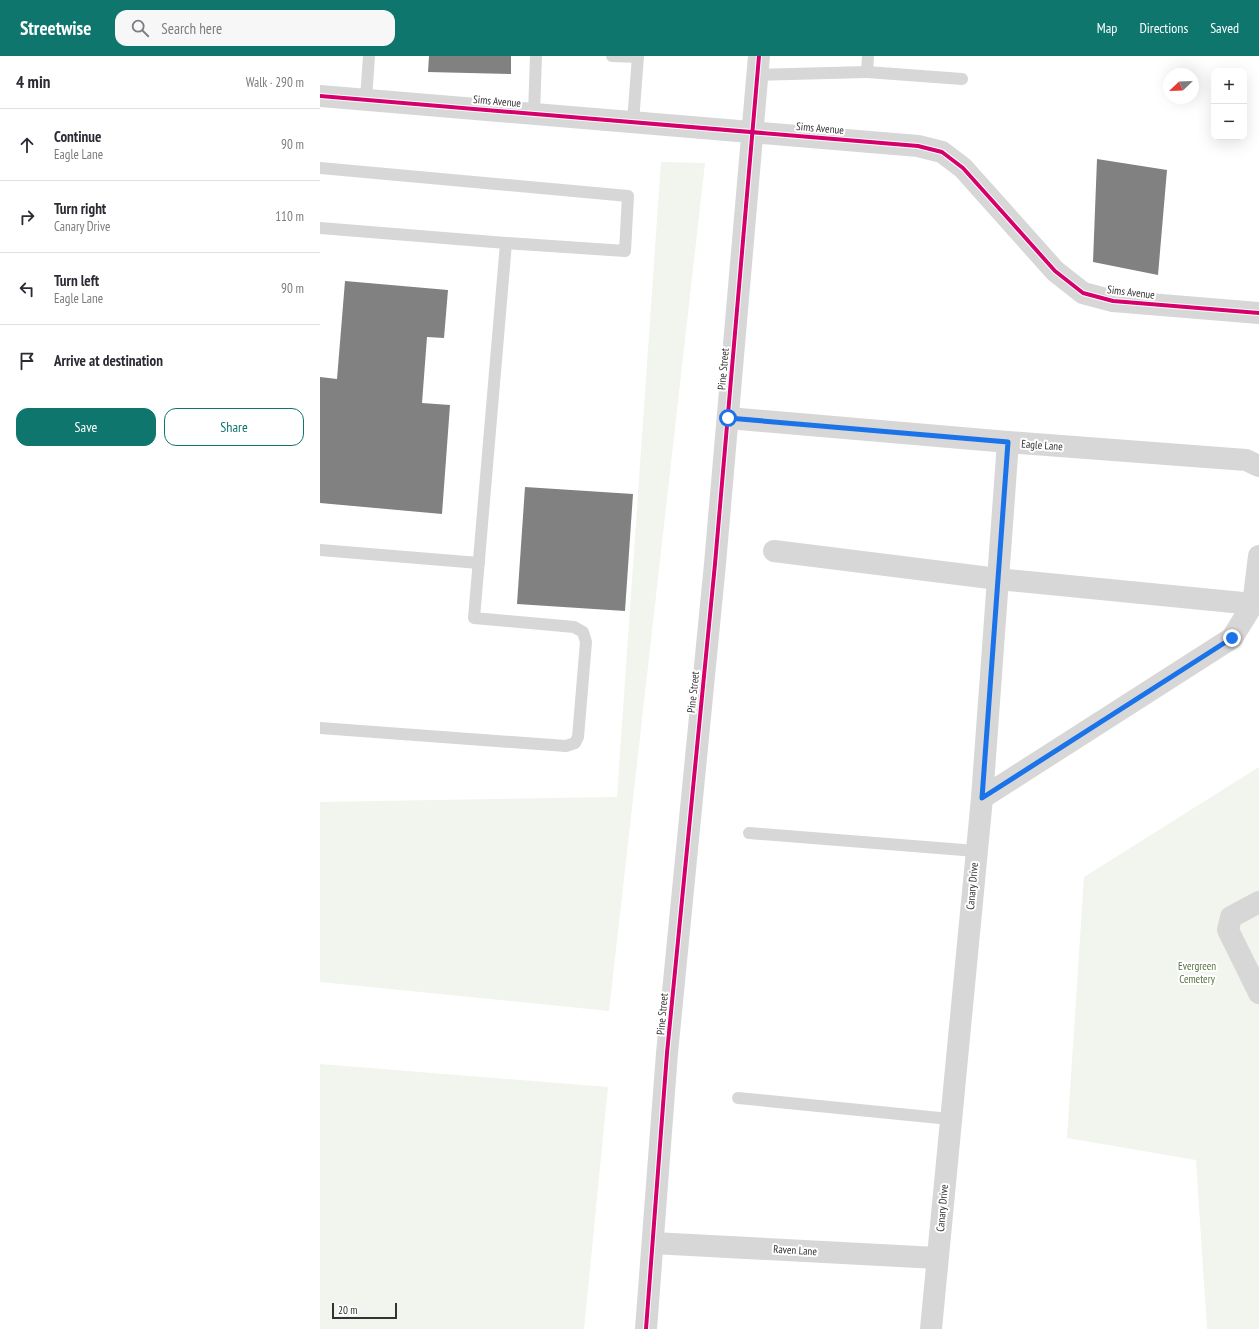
<!DOCTYPE html>
<html lang="en">
<head>
<meta charset="utf-8">
<style>
	body { margin:0; font-family:"PT Sans Narrow",sans-serif; background:#f7f7f7; color:#2b2b33 }
	.controls { position:absolute; right:12px; top:12px; display:grid; overflow:hidden; border-radius:8px; box-shadow:0 4px 16px #0002 }
	.controls button { width:36px; height:36px; display:grid; place-items:center; padding:0; border:0; border-bottom:1px solid #e1e1e2; background:#fff; color:#2b2b33; font:20px sans-serif }
	.compass { position:absolute; left:843px; top:12px; width:36px; height:36px; border-radius:50%; background:#fff; box-shadow:0 4px 16px #0002; rotate:247deg }
	.scale { position:absolute; left:12px; bottom:10px; width:65px; box-sizing:border-box; padding-left:4px; border:2px solid #333; border-top:0; font-size:11px; line-height:14px; white-space:nowrap; color:#333; -webkit-text-stroke:3px #fff; paint-order:stroke }
	.stop { position:absolute; width:12px; height:12px; margin:-9px; border:3px solid #1a73e8; border-radius:50%; background:#fff }
	.stop.end { background:#1a73e8; border-color:#fff; box-shadow:0 1px 4px #0008 }
	.list { margin:0; padding:0; list-style:none }
	h2 { display:flex; justify-content:space-between; align-items:center; height:52px; margin:0; padding:0 16px; font-size:17px }
	h2 small { font-size:13px; font-weight:400; color:#7c7c81 }
	.list li { display:grid; grid-template-columns:26px 1fr auto; gap:12px; align-items:center; box-sizing:border-box; height:72px; padding:0 16px; border-top:1px solid #e1e1e2 }
	.list b { display:block; font-size:15px; white-space:nowrap }
	.list p { margin:0; font-size:13px; white-space:nowrap; color:#7c7c81 }
	.list em { font-size:13px; font-style:normal; color:#7c7c81 }
	.actions { display:flex; gap:8px; padding:12px 16px }
	.actions a { flex:1; padding:9px 0; border:1px solid #0f766e; border-radius:12px; text-align:center; font-size:14px; color:#0f766e }
	.actions .main { background:#0f766e; color:#fff }
	.icon { flex:none; width:22px; height:22px; fill:none; stroke:currentColor; stroke-width:2; stroke-linecap:round; stroke-linejoin:round }
	.map { position:relative; flex:none; width:939px; height:1273px; overflow:hidden }
	header { display:flex; align-items:center; gap:24px; box-sizing:border-box; height:56px; padding:0 20px; background:#0f766e; color:#fff }
	header strong { font-size:19px }
	nav { display:flex; gap:22px; margin-inline-start:auto; font-size:14px }
	.search { width:280px; height:36px; background:#f7f7f7; display:flex; align-items:center; gap:10px; box-sizing:border-box; padding:0 14px; border-radius:12px; color:#7c7c81; font-size:15px }
	main { display:flex }
	aside { flex:1; background:#fff }
	.map>svg:first-child { display:block }
	.green { fill:#f1f5ed }
	.building { fill:#818181 }
	.lines { fill:none; stroke-linecap:round; stroke-linejoin:round }
	.service { stroke:#d7d7d7; stroke-width:12 }
	.minor { stroke:#d7d7d7; stroke-width:22 }
	.tertiary { stroke:#d7d7d7; stroke-width:22 }
	.cycleway-casing { stroke:#fff; stroke-width:6 }
	.cycleway { stroke:#d6006c; stroke-width:4 }
	.route { stroke:#1a73e8; stroke-width:5 }
	.labels { text-anchor:middle; stroke-width:4; stroke-linejoin:round; paint-order:stroke }
	.street-label { font-size:11px; fill:#333; stroke:#fff }
	.park-label { font-size:11px; fill:#56703f; stroke:#fff }
</style>
</head>
<body>
<header>
<strong>Streetwise</strong>
<div class="search"><svg class="icon" aria-label="search" viewBox="0 0 24 24"><circle cx="10" cy="10" r="6"/><path d="M15 15l6 6"/></svg>Search here</div>
<nav><a>Map</a><a>Directions</a><a>Saved</a></nav>
</header>
<main>
<aside>
<h2>4 min<small>Walk · 290 m</small></h2>
<ul class="list">
<li><svg class="icon" aria-label="ahead" viewBox="0 0 24 24"><path d="M12 20V5M6 11l6-6 6 6"/></svg><div><b>Continue</b><p>Eagle Lane</p></div><em>90 m</em></li>
<li><svg class="icon" aria-label="right" viewBox="0 0 24 24"><path d="M7 20v-9h11M14 6l5 5-5 5"/></svg><div><b>Turn right</b><p>Canary Drive</p></div><em>110 m</em></li>
<li><svg class="icon" aria-label="left" viewBox="0 0 24 24"><path d="M17 20v-9H6M10 6l-5 5 5 5"/></svg><div><b>Turn left</b><p>Eagle Lane</p></div><em>90 m</em></li>
<li><svg class="icon" aria-label="arrive" viewBox="0 0 24 24"><path d="M6 21V4h12l-3 4 3 4H6"/></svg><div><b>Arrive at destination</b></div></li>
</ul>
<div class="actions"><a class="main">Save</a><a>Share</a></div>
</aside>
<div class="map">
<svg width="939" height="1273" viewBox="0 0 939 1273">
	<rect width="100%" height="100%" fill="#fff"/>
	<g class="green">
		<polygon points="341,106 385,107 289,955 0,926 0,746 297,741"/>
		<polygon points="939,711 939,1273 887,1273 876,1104 747,1082 764,821"/>
		<polygon points="0,1008 288,1031 264,1273 0,1273"/>
	</g>
	<g class="building">
		<polygon points="109,0 191,0 191,18 108,16"/>
		<polygon points="777,103 847,114 838,219 773,206"/>
		<polygon points="25,225 128,234 124,282 107,281 102,347 130,349 122,458 0,447 0,321 17,323"/>
		<polygon points="205,431 313,438 305,555 197,548"/>
	</g>
	<g class="lines">
		<g class="service">
			<polyline points="292,0 318,1"/>
			<polyline points="547,16 642,23"/>
			<polyline points="437,19 547,16 548,0"/>
			<polyline points="46,43 49,0"/>
			<polyline points="214,57 216,0"/>
			<polyline points="313,66 318,0"/>
			<polyline points="0,112 308,140 305,195 186,187 0,172"/>
			<polyline points="0,494 159,507"/>
			<polyline points="0,672 246,690 255,687 258,681 266,586 263,576 254,571 154,562 186,187"/>
			<polyline points="429,777 656,795"/>
			<polyline points="418,1042 630,1063"/>
		</g>
		<g class="minor">
			<polyline points="0,40 598,90 622,96 643,112 735,215 763,237 793,245 939,257"/>
			<polyline points="408,362 688,386 926,404 939,410"/>
			<polyline points="454,495 678,523 933,548"/>
			<polyline points="662,742 912,582 933,548 939,500"/>
			<polyline points="939,846 911,861 908,874 939,937"/>
			<polyline points="333,1187 617,1202"/>
			<polyline points="611,1273 662,742 688,386"/>
		</g>
		<polyline class="tertiary" points="326,1273 347,997 395,508 439,0"/>
		<g class="cycleway-casing">
			<g id="cycleway">
				<polyline points="0,40 598,90 622,96 643,112 735,215 763,237 793,245 939,257"/>
				<polyline points="326,1273 347,997 395,508 439,0"/>
			</g>
		</g>
		<use href="#cycleway" class="cycleway"/>
	</g>
	<g class="lines">
		<polyline class="route" points="408,362 688,386 662,742 912,582"/>
	</g>
	<g class="labels">
		<g class="street-label">
			<text transform="translate(177 45) rotate(5)" y="4">Sims Avenue</text>
			<text transform="translate(500 72) rotate(5)" y="4">Sims Avenue</text>
			<text transform="translate(811 236) rotate(7)" y="4">Sims Avenue</text>
			<text transform="translate(403 313) rotate(-85)" y="4">Pine Street</text>
			<text transform="translate(722 389) rotate(4)" y="4">Eagle Lane</text>
			<text transform="translate(373 636) rotate(-84)" y="4">Pine Street</text>
			<text transform="translate(652 830) rotate(-85)" y="4">Canary Drive</text>
			<text transform="translate(342 958) rotate(-85)" y="4">Pine Street</text>
			<text transform="translate(622 1152) rotate(-85)" y="4">Canary Drive</text>
			<text transform="translate(475 1194) rotate(3)" y="4">Raven Lane</text>
		</g>
		<g class="park-label">
			<text x="877" y="914">Evergreen<tspan x="877" dy="13">Cemetery</tspan></text>
		</g>
	</g>
</svg>
<div class="controls">
<button>+</button>
<button>−</button>
</div>
<svg class="compass" viewBox="-18 -18 36 36"><path d="M0-13l5 13h-10z" fill="#e53935"/><path d="M0 13l5-13h-10z" fill="#7c7c81"/></svg>
<div class="scale">20 m</div>
<div class="stop" style="left:408px;top:362px"></div>
<div class="stop end" style="left:912px;top:582px"></div>
</div>
</main>
</body>
</html>
